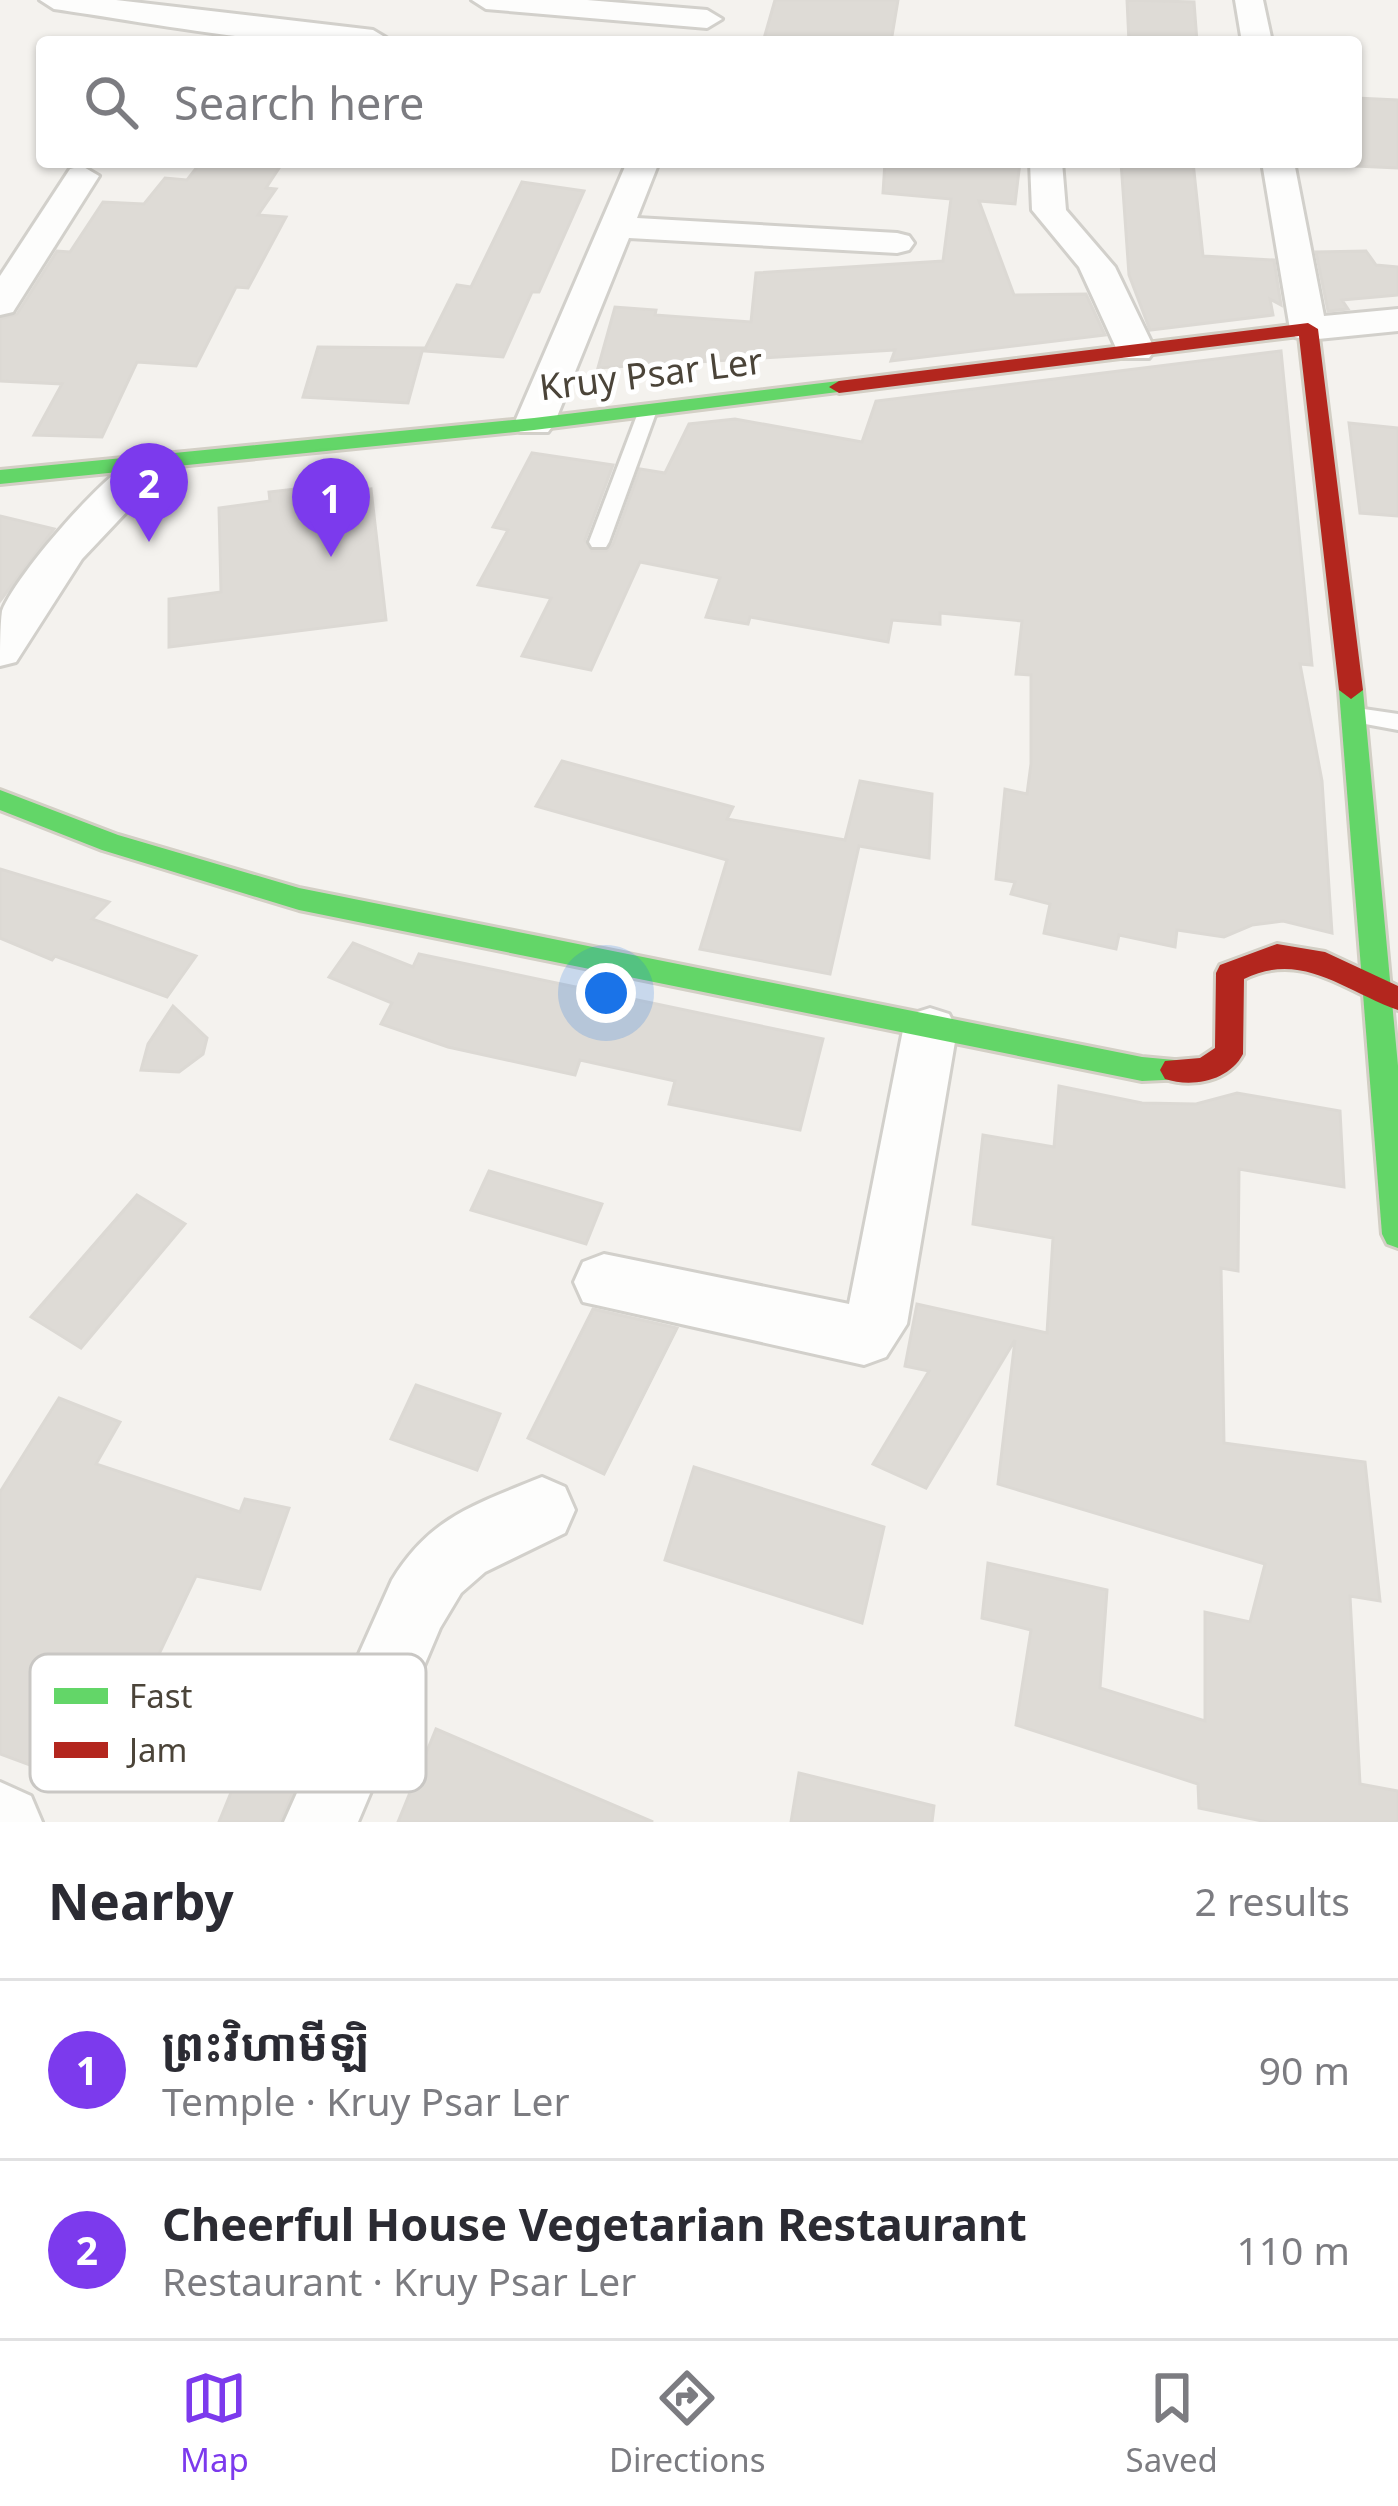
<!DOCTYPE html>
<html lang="en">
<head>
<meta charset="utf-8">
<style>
	body { margin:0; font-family:"Noto Sans","Noto Sans Khmer",sans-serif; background:#f2f2f3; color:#2b2b33 }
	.you { position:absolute; left:606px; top:993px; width:42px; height:42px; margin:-30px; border:9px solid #fff; border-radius:50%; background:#1a73e8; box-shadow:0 0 0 18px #1a73e833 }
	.badge { display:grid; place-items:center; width:78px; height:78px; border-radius:50%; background:#7c3aed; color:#fff; font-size:39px; font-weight:700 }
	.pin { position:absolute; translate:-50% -99px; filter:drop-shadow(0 3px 6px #0008) }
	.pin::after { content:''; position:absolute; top:63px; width:42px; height:36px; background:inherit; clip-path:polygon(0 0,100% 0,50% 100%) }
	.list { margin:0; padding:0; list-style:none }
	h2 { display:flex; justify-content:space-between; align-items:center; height:156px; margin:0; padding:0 48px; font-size:51px }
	h2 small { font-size:39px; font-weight:400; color:#7c7c81 }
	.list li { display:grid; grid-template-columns:78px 1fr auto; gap:36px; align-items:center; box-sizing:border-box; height:180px; padding:0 48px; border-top:3px solid #e1e1e2 }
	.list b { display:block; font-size:45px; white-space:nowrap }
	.list p { margin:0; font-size:39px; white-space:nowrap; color:#7c7c81 }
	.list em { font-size:39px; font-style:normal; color:#7c7c81 }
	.icon { flex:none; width:66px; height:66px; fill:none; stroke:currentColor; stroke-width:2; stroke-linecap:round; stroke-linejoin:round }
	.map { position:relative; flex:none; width:1398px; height:1822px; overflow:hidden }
	.search { position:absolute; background:#fff; box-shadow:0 3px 9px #0004; left:36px; right:36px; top:36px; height:132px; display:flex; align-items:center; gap:30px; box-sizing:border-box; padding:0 42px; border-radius:12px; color:#7c7c81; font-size:45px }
	.sheet { height:516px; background:#fff }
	nav { display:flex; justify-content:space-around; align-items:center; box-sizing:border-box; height:168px; border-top:3px solid #e1e1e2; background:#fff; font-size:33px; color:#7c7c81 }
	nav a { display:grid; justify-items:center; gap:6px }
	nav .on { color:#7c3aed }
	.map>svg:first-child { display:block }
	.building { fill:#dedbd6; stroke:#dcd9d4; stroke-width:3 }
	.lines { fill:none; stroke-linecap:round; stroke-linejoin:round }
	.lane-casing { stroke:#d2d0cb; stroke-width:6 }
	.street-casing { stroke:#d2d0cb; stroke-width:6 }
	.fast-casing { stroke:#d3cfc5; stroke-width:6 }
	.jam-casing { stroke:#d3cfc5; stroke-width:6 }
	.lane { fill:#fdfdfc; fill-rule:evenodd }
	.street { fill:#fdfdfc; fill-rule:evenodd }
	.fast { fill:#63d668; fill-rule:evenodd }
	.jam { fill:#b3261e; fill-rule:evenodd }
	.labels { text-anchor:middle; stroke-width:10; stroke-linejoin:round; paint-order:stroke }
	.far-street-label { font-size:36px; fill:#4b4439; stroke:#fff }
	.key { fill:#fff; stroke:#c9c7c4; stroke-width:3 }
	.key-label { font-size:33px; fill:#4b4439 }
</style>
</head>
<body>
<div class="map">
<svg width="1398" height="1822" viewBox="0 0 1398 1822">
	<rect width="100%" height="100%" fill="#f4f2ee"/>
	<g class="building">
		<polygon points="775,0 898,0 891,42 763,42"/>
		<polygon points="1127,0 1194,2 1197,42 1129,42"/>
		<polygon points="1356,98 1398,100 1398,168 1356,166"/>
		<polygon points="201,162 283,162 266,188 276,189 258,215 286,217 248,288 236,287 196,366 137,362 102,437 34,435 62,384 0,381 0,319 17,314 57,251 70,252 103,202 144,204 165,178 187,180"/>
		<polygon points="885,162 1020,162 1015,204 979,201 1014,295 1086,294 1105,335 891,361 895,350 598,368 615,307 656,310 655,315 751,322 756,273 943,261 951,199 883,193"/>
		<polygon points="1121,162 1193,162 1203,256 1274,260 1281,305 1270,299 1273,315 1150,330 1129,275"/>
		<polygon points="522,182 584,191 539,292 532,292 503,357 424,351 457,285 471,287"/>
		<polygon points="1366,251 1376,265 1398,267 1398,295 1342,300 1348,309 1328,311 1316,252"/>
		<polygon points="318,347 423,348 408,403 303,397"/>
		<polygon points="1281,351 1312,665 1300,664 1322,781 1332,933 1283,921 1252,925 1224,937 1177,930 1175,947 1119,935 1116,949 1044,933 1050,904 1011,894 1015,882 996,879 1005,789 1027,794 1031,764 1031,675 1016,674 1022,621 940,613 940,624 892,620 888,642 750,617 748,624 706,617 720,578 640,562 591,670 522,656 551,598 478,585 508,530 493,527 532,453 613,465 585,540 592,551 606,551 613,544 640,469 665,473 689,424 735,419 862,442 876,401"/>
		<polygon points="1349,423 1398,428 1398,516 1360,513"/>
		<polygon points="314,487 315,496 371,489 386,620 169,647 169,599 221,592 219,508 270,501 269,492"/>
		<polygon points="0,516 54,529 0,601"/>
		<polygon points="562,761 733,807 727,819 845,840 860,781 932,794 929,858 859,846 830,974 700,949 727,860 536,806"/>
		<polygon points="0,869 109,902 92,919 196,956 167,997 55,956 52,960 0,938"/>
		<polygon points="353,943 413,967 419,954 823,1039 800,1130 669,1104 675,1081 580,1060 575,1075 448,1047 381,1024 392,1003 329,977"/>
		<polygon points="173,1006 207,1038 203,1054 179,1072 141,1070 148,1044"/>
		<polygon points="1059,1086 1142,1103 1196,1104 1237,1093 1340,1111 1344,1187 1239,1169 1238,1271 1221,1268 1224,1443 1365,1462 1380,1601 1350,1596 1360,1784 1398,1791 1398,1822 1267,1822 1199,1808 1198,1784 1016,1725 1031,1630 982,1618 988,1563 1107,1590 1100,1688 1205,1721 1205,1612 1250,1622 1265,1564 998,1484 1015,1340 926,1488 873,1464 929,1371 905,1366 917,1304 1047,1333 1053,1238 973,1224 983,1135 1054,1147"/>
		<polygon points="489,1171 602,1204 586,1244 471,1210"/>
		<polygon points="137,1195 185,1224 81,1348 31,1317"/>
		<polygon points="593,1309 677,1328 604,1474 528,1438"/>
		<polygon points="416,1385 500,1414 477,1470 391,1439"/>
		<polygon points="59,1398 120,1422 96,1464 240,1512 245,1499 289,1508 260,1589 196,1576 95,1789 0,1754 0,1492"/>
		<polygon points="694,1467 884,1527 862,1623 665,1560"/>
		<polygon points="291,1661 342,1681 280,1822 219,1822 259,1724 262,1725"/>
		<polygon points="436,1729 653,1822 398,1822"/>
		<polygon points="799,1773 934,1806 932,1822 791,1822"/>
	</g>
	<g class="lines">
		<g class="lane-casing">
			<g id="lane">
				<polygon points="648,405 657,410 609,542 606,547 592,547 589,542 639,410"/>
				<polygon points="1357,708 1398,714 1398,730 1349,721 1346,716 1349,711"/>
			</g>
		</g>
		<g class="street-casing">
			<g id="street">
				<path d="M40 0H116L373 30 388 39C336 59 121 18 54 9Z"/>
				<polygon points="472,0 587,0 707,10 722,19 707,28 486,9"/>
				<polygon points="1235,0 1263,0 1272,42 1242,42"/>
				<polygon points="627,162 659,162 637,218 897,233 909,236 914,243 909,250 897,253 629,238 554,424 548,432 520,432 514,424"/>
				<polygon points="1030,162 1062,162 1066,210 1115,267 1155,350 1149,358 1123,358 1117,350 1079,267 1032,210"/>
				<polygon points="1262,162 1294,162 1324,316 1398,309 1398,331 1308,340 1295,337 1290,329"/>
				<polygon points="82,166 99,176 13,312 0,315 0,276 70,169"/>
				<path d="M152 449 166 452 172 461 166 470 82 559 16 662 0 666C0 650 0 626 2 611 16 574 116 458 152 449Z"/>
				<polygon points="930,1008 949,1014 957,1030 907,1324 886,1357 864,1365 583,1302 574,1282 583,1262 604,1254 849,1304 903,1030 911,1014"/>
				<path d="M542 1477 565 1487 575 1510 565 1533 485 1572 461 1593 440 1628 358 1822H284L392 1580C430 1517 476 1504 542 1477Z"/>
				<polygon points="0,1782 31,1796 42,1822 0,1822"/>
			</g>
		</g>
		<g class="fast-casing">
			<g id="fast">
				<polygon points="839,381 846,383 846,391 534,430 0,484 0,470 534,418"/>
				<polygon points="1351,681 1363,690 1398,1066 1398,1248 1387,1244 1382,1234 1339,690"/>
				<polygon points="0,790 118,835 299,888 1142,1057 1185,1061 1190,1070 1185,1079 1142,1081 299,910 102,850 0,810"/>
			</g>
		</g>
		<g class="jam-casing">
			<g id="jam">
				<polygon points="1308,323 1318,329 1363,690 1351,699 1339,690 1299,336 839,393 829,387 839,381"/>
				<path d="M1277 944 1325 952 1398 986V1010C1344 991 1302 950 1244 979L1243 1054C1229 1081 1192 1088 1165 1079L1160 1070 1165 1061 1200 1058 1215 1048 1216 973 1220 965Z"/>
			</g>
		</g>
		<use href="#lane" class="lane"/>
		<use href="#street" class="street"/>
		<use href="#fast" class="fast"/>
		<use href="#jam" class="jam"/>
	</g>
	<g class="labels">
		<g class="far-street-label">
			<text transform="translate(651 374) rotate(-7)" y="13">Kruy Psar Ler</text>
		</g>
	</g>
	<rect x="30" y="1654" width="396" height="138" rx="18" class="key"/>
	<rect x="54" y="1688" width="54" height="16" fill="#63d668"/>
	<rect x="54" y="1742" width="54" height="16" fill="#b3261e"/>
	<g class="key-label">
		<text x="129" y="1708">Fast</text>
		<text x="129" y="1762">Jam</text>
	</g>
</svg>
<div class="you"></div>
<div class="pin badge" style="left:331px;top:557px">1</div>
<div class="pin badge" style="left:149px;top:542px">2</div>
<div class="search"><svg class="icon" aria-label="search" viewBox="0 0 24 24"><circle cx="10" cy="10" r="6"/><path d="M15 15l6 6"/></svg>Search here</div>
</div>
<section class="sheet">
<h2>Nearby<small>2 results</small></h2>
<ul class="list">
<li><span class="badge">1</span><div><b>ព្រះវិហាមីឡិ</b><p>Temple · Kruy Psar Ler</p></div><em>90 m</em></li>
<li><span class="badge">2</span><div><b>Cheerful House Vegetarian Restaurant</b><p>Restaurant · Kruy Psar Ler</p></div><em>110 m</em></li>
</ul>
</section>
<nav>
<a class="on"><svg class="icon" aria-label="map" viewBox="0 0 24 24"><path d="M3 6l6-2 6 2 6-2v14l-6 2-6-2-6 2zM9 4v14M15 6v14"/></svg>Map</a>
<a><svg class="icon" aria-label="directions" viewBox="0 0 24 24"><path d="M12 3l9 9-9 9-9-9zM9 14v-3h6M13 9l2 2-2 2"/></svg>Directions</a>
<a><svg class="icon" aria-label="saved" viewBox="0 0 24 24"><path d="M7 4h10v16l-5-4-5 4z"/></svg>Saved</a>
</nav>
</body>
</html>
